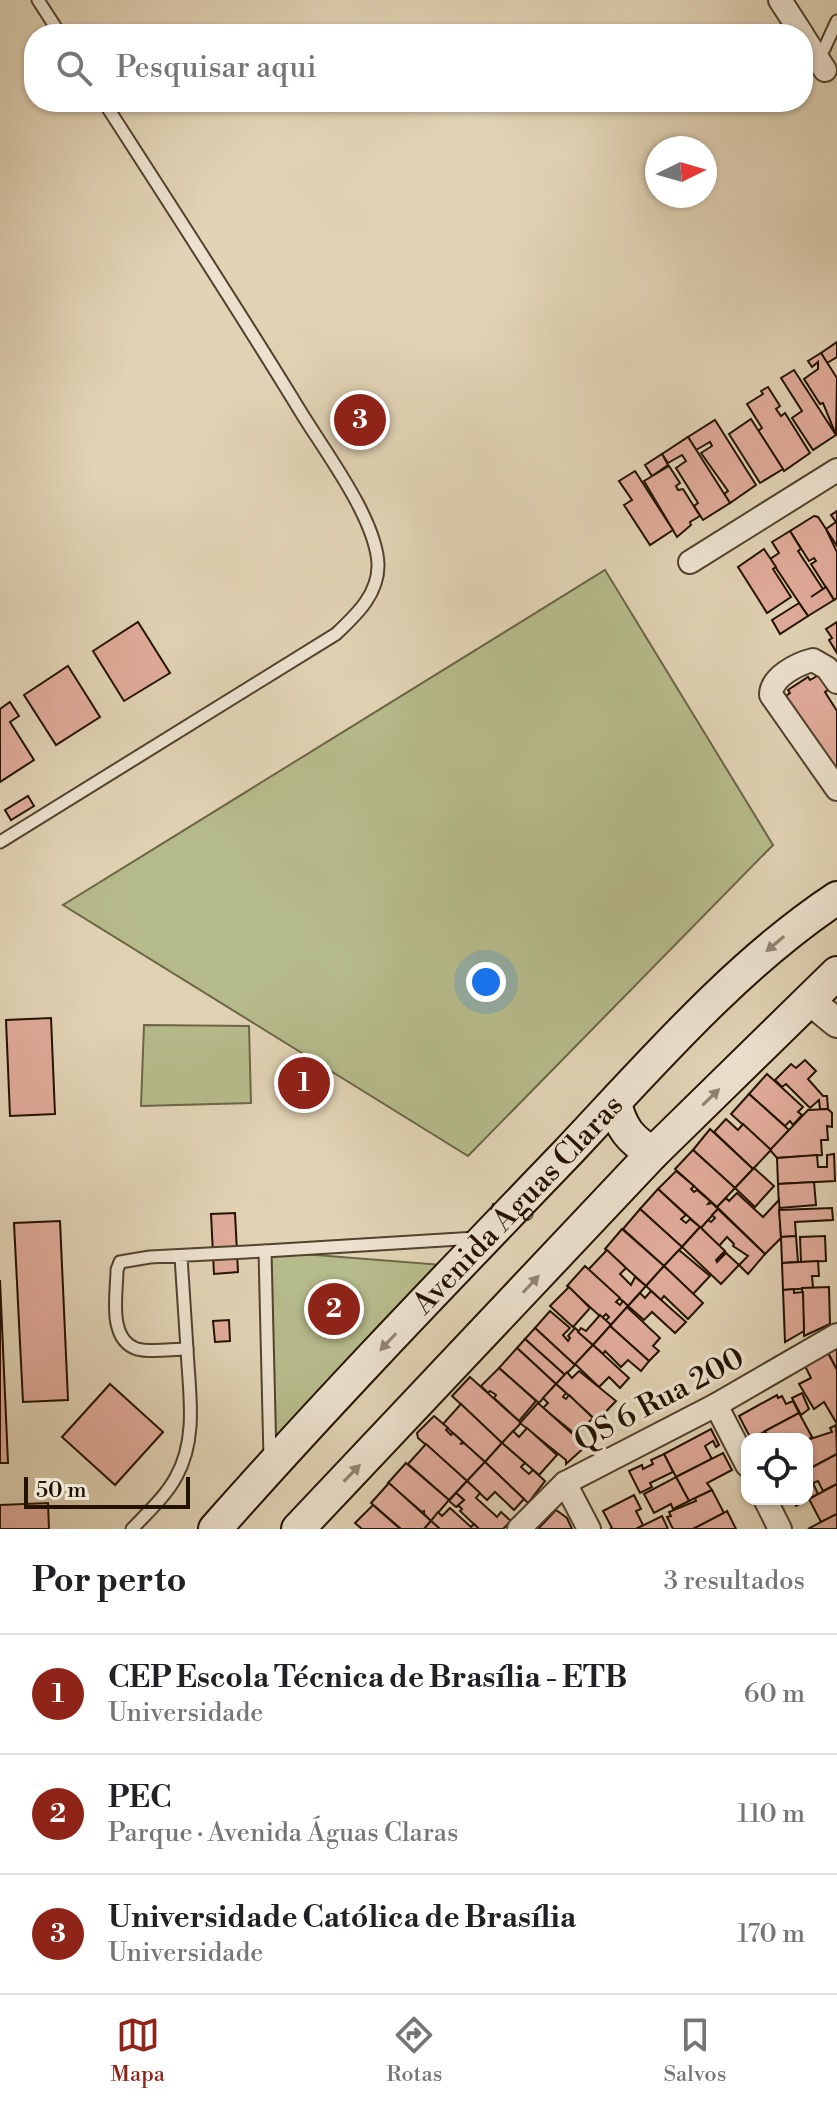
<!DOCTYPE html>
<html lang="pt">
<head>
<meta charset="utf-8">
<style>
	body { margin:0; font-family:"Libre Bodoni",serif; background:#f6f6f6; color:#202124 }
	.controls { position:absolute; right:24px; bottom:24px; display:grid; overflow:hidden; border-radius:16px; box-shadow:0 2px 6px #0004 }
	.controls button { width:72px; height:72px; display:grid; place-items:center; padding:0; border:0; border-bottom:2px solid #e0e0e0; background:#fff; color:#202124; font:40px sans-serif }
	.compass { position:absolute; left:645px; top:136px; width:72px; height:72px; border-radius:50%; background:#fff; box-shadow:0 2px 6px #0004; rotate:85deg }
	.scale { position:absolute; left:24px; bottom:20px; width:166px; box-sizing:border-box; padding-left:8px; border:4px solid #231200; border-top:0; font-size:22px; line-height:28px; white-space:nowrap; color:#231200; -webkit-text-stroke:6px #ece2cf; paint-order:stroke }
	.you { position:absolute; left:486px; top:982px; width:28px; height:28px; margin:-20px; border:6px solid #fff; border-radius:50%; background:#1a73e8; box-shadow:0 0 0 12px #1a73e833 }
	.badge { display:grid; place-items:center; width:52px; height:52px; border-radius:50%; background:#8f2418; color:#fff; font-size:26px; font-weight:700 }
	.pin { position:absolute; translate:-50% -50%; border:4px solid #fff; box-shadow:0 2px 8px #0006 }
	.list { margin:0; padding:0; list-style:none }
	h2 { display:flex; justify-content:space-between; align-items:center; height:104px; margin:0; padding:0 32px; font-size:34px }
	h2 small { font-size:26px; font-weight:400; color:#757577 }
	.list li { display:grid; grid-template-columns:52px 1fr auto; gap:24px; align-items:center; box-sizing:border-box; height:120px; padding:0 32px; border-top:2px solid #e0e0e0 }
	.list b { display:block; font-size:30px; white-space:nowrap }
	.list p { margin:0; font-size:26px; white-space:nowrap; color:#757577 }
	.list em { font-size:26px; font-style:normal; color:#757577 }
	.icon { flex:none; width:44px; height:44px; fill:none; stroke:currentColor; stroke-width:2; stroke-linecap:round; stroke-linejoin:round }
	.map { position:relative; flex:none; width:837px; height:1529px; overflow:hidden }
	.search { position:absolute; background:#fff; box-shadow:0 2px 6px #0004; left:24px; right:24px; top:24px; height:88px; display:flex; align-items:center; gap:20px; box-sizing:border-box; padding:0 28px; border-radius:32px; color:#757577; font-size:30px }
	.sheet { height:464px; background:#fff }
	nav { display:flex; justify-content:space-around; align-items:center; box-sizing:border-box; height:112px; border-top:2px solid #e0e0e0; background:#fff; font-size:22px; color:#757577 }
	nav a { display:grid; justify-items:center; gap:4px }
	nav .on { color:#8f2418 }
	.map>svg:first-child { display:block }
	.green { fill:#b6bb8b; stroke:#6c6646; stroke-width:2 }
	.building { fill:#e1ac9b; stroke:#231200; stroke-width:2 }
	.lines { fill:none; stroke-linecap:round; stroke-linejoin:round }
	.service-casing { stroke:#52422d; stroke-width:15 }
	.minor-casing { stroke:#52422d; stroke-width:26 }
	.tertiary-casing { stroke:#52422d; stroke-width:32 }
	.secondary-casing { stroke:#231200; stroke-width:36 }
	.service { stroke:#ece2cf; stroke-width:11 }
	.minor { stroke:#ece2cf; stroke-width:22 }
	.tertiary { stroke:#ece2cf; stroke-width:28 }
	.secondary { stroke:#ece2cf; stroke-width:32 }
	.oneway { fill:#928472 }
	.labels { text-anchor:middle; stroke-width:7; stroke-linejoin:round; paint-order:stroke }
	.street-label { font-size:30px; fill:#231200; stroke:#ece2cf }
</style>
</head>
<body>
<div class="map">
<svg width="837" height="1529" viewBox="0 0 837 1529">
	<rect width="100%" height="100%" fill="#e1d3b5"/>
	<filter id="stains"><feTurbulence type="fractalNoise" baseFrequency=".0025" numOctaves="4"/><feColorMatrix values="0 0 0 0 .2 0 0 0 0 .09 0 0 0 0 .02 0 0 0 .5 -.17"/></filter>
	<radialGradient id="worn" r=".72"><stop offset=".6" stop-color="#630" stop-opacity="0"/><stop offset="1" stop-color="#630" stop-opacity=".3"/></radialGradient>
	<g class="green">
		<polygon points="605,570 773,845 468,1156 63,905"/>
		<polygon points="144,1025 249,1026 251,1103 141,1106"/>
		<polygon points="265,1251 443,1265 270,1447"/>
	</g>
	<g class="building">
		<polygon points="837,342 837,357 827,363 821,353"/>
		<polygon points="821,353 837,378 836,435 823,403 820,404 804,379 818,369 818,362 812,367 808,361"/>
		<polygon points="794,370 836,435 813,450 792,418 802,411 781,378"/>
		<polygon points="768,387 780,406 776,409 781,416 785,413 810,453 784,471 758,431 762,428 747,404 763,394 761,391"/>
		<polygon points="751,419 783,469 760,483 729,434"/>
		<polygon points="715,420 756,485 730,503 724,494 728,491 701,453 712,446 710,442 696,450 688,437"/>
		<polygon points="688,437 730,503 703,520 694,506 698,503 676,468 686,461 682,455 668,463 662,454"/>
		<polygon points="662,454 668,465 652,476 645,465"/>
		<polygon points="669,466 680,483 676,486 678,490 683,489 700,516 690,522 691,525 677,537 644,481"/>
		<polygon points="635,471 673,530 650,545 624,505 632,500 619,481"/>
		<polygon points="837,511 837,546 826,529 836,522 831,515"/>
		<polygon points="814,516 818,517 826,529 837,552 837,598 834,600 811,564 816,561 814,558 809,561 790,531"/>
		<polygon points="790,531 801,549 798,551 823,589 811,597 826,587 834,600 808,616 770,559 779,553 772,542"/>
		<polygon points="764,549 776,567 773,569 791,597 767,613 738,567"/>
		<polygon points="799,603 808,616 780,634 772,620"/>
		<polygon points="138,622 170,673 124,701 93,651"/>
		<polygon points="837,622 837,653 829,640 832,638 826,629"/>
		<polygon points="68,666 100,717 56,745 24,695"/>
		<polygon points="819,675 828,690 825,692 837,711 837,778 781,699 790,693 788,690 808,677 810,680"/>
		<polygon points="10,702 19,716 10,722 34,760 0,782 0,709"/>
		<polygon points="28,796 34,806 11,820 5,810"/>
		<polygon points="51,1018 55,1114 10,1116 6,1020"/>
		<polygon points="805,1060 816,1071 808,1079 823,1096 827,1096 828,1109 820,1109 819,1100 810,1108 786,1084 782,1087 775,1080 791,1064 796,1068"/>
		<polygon points="767,1074 803,1107 798,1112 802,1115 793,1125 790,1121 785,1126 749,1094"/>
		<polygon points="749,1094 789,1130 771,1150 731,1114"/>
		<polygon points="828,1109 832,1113 832,1127 827,1126 828,1140 821,1140 822,1155 777,1158 770,1150 808,1110"/>
		<polygon points="726,1119 738,1130 743,1124 771,1150 753,1169 714,1132"/>
		<polygon points="710,1129 753,1169 735,1188 693,1150"/>
		<polygon points="693,1150 735,1188 717,1207 675,1169"/>
		<polygon points="834,1154 835,1181 778,1184 777,1158 817,1155 818,1167 827,1167 827,1155"/>
		<polygon points="754,1168 774,1186 755,1207 735,1188"/>
		<polygon points="676,1171 694,1186 691,1189 694,1192 697,1190 710,1201 708,1204 712,1203 718,1209 701,1228 658,1189"/>
		<polygon points="814,1182 816,1205 779,1208 778,1184"/>
		<polygon points="658,1189 686,1215 681,1219 686,1223 690,1219 700,1227 682,1247 640,1209"/>
		<polygon points="737,1193 763,1217 779,1200 781,1238 765,1254 717,1207 726,1198 729,1201"/>
		<polygon points="832,1208 833,1220 795,1222 796,1236 781,1237 779,1210"/>
		<polygon points="640,1209 682,1247 664,1266 623,1229"/>
		<polygon points="718,1209 765,1254 748,1274 739,1265 748,1256 733,1246 734,1244 727,1237 719,1246 701,1228 708,1220 711,1222 715,1218 712,1215"/>
		<polygon points="235,1213 238,1272 214,1274 211,1214"/>
		<polygon points="60,1221 68,1400 23,1402 14,1223"/>
		<polygon points="700,1227 725,1251 716,1260 717,1262 726,1253 739,1265 721,1284 682,1247"/>
		<polygon points="622,1229 664,1266 646,1286 605,1249"/>
		<polygon points="796,1236 798,1262 782,1263 781,1237"/>
		<polygon points="825,1236 826,1261 801,1262 800,1237"/>
		<polygon points="607,1250 626,1268 620,1274 631,1285 635,1277 646,1286 628,1306 588,1270"/>
		<polygon points="679,1250 710,1276 693,1294 664,1266"/>
		<polygon points="818,1261 819,1276 812,1276 813,1288 783,1290 782,1263"/>
		<polygon points="585,1266 620,1298 616,1302 620,1305 623,1301 628,1306 611,1325 605,1321 609,1317 606,1314 602,1318 567,1286"/>
		<polygon points="664,1266 703,1303 688,1319 664,1296 661,1300 646,1286"/>
		<polygon points="0,1280 8,1463 0,1463"/>
		<polygon points="569,1287 590,1308 573,1327 550,1306"/>
		<polygon points="829,1287 830,1324 804,1336 802,1288"/>
		<polygon points="794,1289 794,1293 803,1292 804,1331 785,1342 783,1290"/>
		<polygon points="651,1291 686,1322 675,1333 652,1312 644,1320 628,1306 640,1293 645,1298"/>
		<polygon points="627,1307 660,1338 653,1346 659,1351 649,1361 610,1326"/>
		<polygon points="550,1311 570,1328 563,1335 568,1341 570,1338 568,1336 575,1328 593,1345 575,1365 535,1328"/>
		<polygon points="600,1315 611,1325 593,1345 578,1332 581,1328 586,1331"/>
		<polygon points="229,1320 230,1341 215,1342 213,1321"/>
		<polygon points="610,1326 649,1361 641,1371 628,1360 621,1367 605,1351 603,1354 593,1345"/>
		<polygon points="535,1328 575,1365 565,1375 525,1339"/>
		<polygon points="525,1339 565,1375 556,1384 517,1348"/>
		<polygon points="593,1345 629,1378 620,1388 609,1377 599,1387 575,1364"/>
		<polygon points="517,1348 556,1384 539,1403 499,1368"/>
		<polygon points="836,1349 837,1351 837,1370 828,1353"/>
		<polygon points="828,1353 837,1370 837,1424 824,1402 814,1409 799,1384 811,1378 805,1366"/>
		<polygon points="499,1368 536,1401 519,1421 494,1398 496,1395 490,1391 488,1393 481,1386"/>
		<polygon points="579,1371 616,1401 597,1421 556,1384 567,1372 572,1378"/>
		<polygon points="470,1377 521,1423 502,1443 452,1396"/>
		<polygon points="110,1384 163,1432 115,1485 62,1437"/>
		<polygon points="556,1384 566,1393 563,1397 566,1399 569,1395 593,1418 579,1432 582,1435 580,1438 543,1408 548,1403 543,1398"/>
		<polygon points="802,1393 809,1409 801,1415 792,1398"/>
		<polygon points="777,1395 778,1398 782,1396 786,1404 793,1401 799,1413 751,1439 739,1416"/>
		<polygon points="538,1403 586,1446 566,1464 566,1460 520,1423"/>
		<polygon points="461,1404 502,1443 485,1462 443,1424"/>
		<polygon points="799,1413 812,1437 807,1440 770,1439 765,1431"/>
		<polygon points="434,1416 448,1428 446,1430 451,1435 453,1433 463,1442 460,1444 464,1443 485,1462 467,1481 418,1438 417,1433"/>
		<polygon points="836,1425 837,1454 807,1470 807,1440 832,1432 830,1428"/>
		<polygon points="527,1428 557,1455 539,1475 502,1443 513,1431 519,1437"/>
		<polygon points="711,1429 719,1445 716,1447 713,1441 705,1446 712,1459 676,1477 664,1454"/>
		<polygon points="502,1443 525,1463 521,1467 529,1474 533,1470 545,1481 528,1503 485,1462"/>
		<polygon points="426,1444 467,1481 449,1500 408,1464"/>
		<polygon points="723,1453 732,1470 707,1483 712,1490 689,1501 676,1477"/>
		<polygon points="664,1454 673,1472 650,1483 652,1487 640,1493 629,1471 642,1465 643,1469 653,1464 651,1460"/>
		<polygon points="837,1454 837,1484 823,1491 818,1481 813,1483 818,1494 796,1506 792,1499 807,1499 807,1470"/>
		<polygon points="485,1462 524,1499 514,1510 495,1492 487,1500 467,1481"/>
		<polygon points="406,1463 449,1500 431,1521 424,1514 424,1511 422,1512 388,1483"/>
		<polygon points="676,1477 689,1501 673,1509 671,1504 654,1513 644,1494"/>
		<polygon points="467,1481 480,1493 476,1498 495,1515 497,1517 501,1512 511,1521 503,1529 479,1529 460,1511 462,1509 459,1506 456,1507 464,1500 456,1493"/>
		<polygon points="389,1483 431,1521 424,1529 401,1529 371,1503"/>
		<polygon points="837,1484 837,1514 821,1522 809,1499"/>
		<polygon points="712,1490 724,1513 693,1529 673,1529 667,1517 671,1516 669,1512 696,1501 695,1498"/>
		<polygon points="456,1493 464,1500 456,1507 449,1501"/>
		<polygon points="634,1495 641,1509 636,1511 643,1525 636,1529 610,1529 612,1528 603,1511"/>
		<polygon points="48,1503 49,1529 0,1529 0,1505"/>
		<polygon points="373,1505 398,1527 401,1529 362,1529 355,1523"/>
		<polygon points="450,1508 471,1527 474,1524 479,1529 440,1529 431,1521 438,1512 442,1516"/>
		<polygon points="556,1510 567,1518 572,1529 538,1529"/>
		<polygon points="727,1511 736,1529 693,1529 724,1513"/>
		<polygon points="837,1514 837,1529 808,1529 821,1522"/>
		<polygon points="662,1516 668,1529 636,1529"/>
		<polygon points="431,1521 440,1529 424,1529"/>
	</g>
	<g class="lines">
		<g class="service-casing">
			<g id="service">
				<polyline points="38,0 60,34"/>
				<polyline points="817,57 824,49 837,21"/>
				<path d="M0 842 336 634C356 615 379 594 378 564 376 519 326 453 302 414 238 309 171 206 104 102"/>
				<path d="M181 1257 187 1349C172 1349 151 1353 137 1349 107 1339 117 1293 117 1270L120 1262 150 1257 265 1251"/>
				<polyline points="270,1458 265,1251 476,1238"/>
				<path d="M132 1529C147 1513 166 1496 176 1477 198 1438 189 1392 187 1349"/>
			</g>
		</g>
		<g class="minor-casing">
			<g id="minor">
				<polyline points="780,0 802,34"/>
				<polyline points="803,36 825,70"/>
				<polyline points="690,562 837,470"/>
				<path d="M837 682 827 668 813 660C797 664 771 677 771 695L837 789"/>
				<polyline points="716,1405 747,1465"/>
				<polyline points="565,1483 589,1529"/>
				<polyline points="765,1499 780,1529"/>
				<polyline points="519,1529 565,1483 716,1405 837,1335"/>
			</g>
		</g>
		<g class="tertiary-casing">
			<polyline id="tertiary" points="809,1000 837,1023"/>
		</g>
		<g class="secondary-casing">
			<g id="secondary">
				<path d="M615 1103C621 1128 630 1140 653 1153"/>
				<path id="s1" d="M215 1529C329 1400 449 1276 568 1152 650 1065 737 964 837 898"/>
				<polyline points="298,1529 653,1153 837,973"/>
			</g>
		</g>
		<use href="#service" class="service"/>
		<use href="#minor" class="minor"/>
		<use href="#tertiary" class="tertiary"/>
		<use href="#secondary" class="secondary"/>
	</g>
	<defs><path id="oneway-solid" d="M-6-.8H1V-3.2L6.5 0L1 3.2V.8H-6Z" transform="scale(2)"/></defs>
	<g class="oneway">
		<use href="#oneway-solid" transform="translate(775 944) rotate(140)"/>
		<use href="#oneway-solid" transform="translate(711 1097) rotate(-44)"/>
		<use href="#oneway-solid" transform="translate(531 1284) rotate(-47)"/>
		<use href="#oneway-solid" transform="translate(388 1342) rotate(133)"/>
		<use href="#oneway-solid" transform="translate(352 1473) rotate(-46)"/>
	</g>
	<g class="labels">
		<g class="street-label">
			<text dy="10" stroke="none"><textPath href="#s1" startOffset="444">Avenida Águas Claras</textPath></text>
			<text transform="translate(659 1399) rotate(-28)" y="10">QS 6 Rua 200</text>
		</g>
	</g>
	<rect width="100%" height="100%" filter="url(#stains)"/>
	<rect width="100%" height="100%" fill="url(#worn)"/>
</svg>
<div class="controls">
<button><svg class="icon" aria-label="locate" viewBox="0 0 24 24"><circle cx="12" cy="12" r="6"/><path d="M12 2v4M12 18v4M2 12h4M18 12h4"/></svg></button>
</div>
<svg class="compass" viewBox="-18 -18 36 36"><path d="M0-13l5 13h-10z" fill="#e53935"/><path d="M0 13l5-13h-10z" fill="#757577"/></svg>
<div class="scale">50 m</div>
<div class="you"></div>
<div class="pin badge" style="left:304px;top:1083px">1</div>
<div class="pin badge" style="left:334px;top:1309px">2</div>
<div class="pin badge" style="left:360px;top:420px">3</div>
<div class="search"><svg class="icon" aria-label="search" viewBox="0 0 24 24"><circle cx="10" cy="10" r="6"/><path d="M15 15l6 6"/></svg>Pesquisar aqui</div>
</div>
<section class="sheet">
<h2>Por perto<small>3 resultados</small></h2>
<ul class="list">
<li><span class="badge">1</span><div><b>CEP Escola Técnica de Brasília - ETB</b><p>Universidade</p></div><em>60 m</em></li>
<li><span class="badge">2</span><div><b>PEC</b><p>Parque · Avenida Águas Claras</p></div><em>110 m</em></li>
<li><span class="badge">3</span><div><b>Universidade Católica de Brasília</b><p>Universidade</p></div><em>170 m</em></li>
</ul>
</section>
<nav>
<a class="on"><svg class="icon" aria-label="map" viewBox="0 0 24 24"><path d="M3 6l6-2 6 2 6-2v14l-6 2-6-2-6 2zM9 4v14M15 6v14"/></svg>Mapa</a>
<a><svg class="icon" aria-label="directions" viewBox="0 0 24 24"><path d="M12 3l9 9-9 9-9-9zM9 14v-3h6M13 9l2 2-2 2"/></svg>Rotas</a>
<a><svg class="icon" aria-label="saved" viewBox="0 0 24 24"><path d="M7 4h10v16l-5-4-5 4z"/></svg>Salvos</a>
</nav>
</body>
</html>
